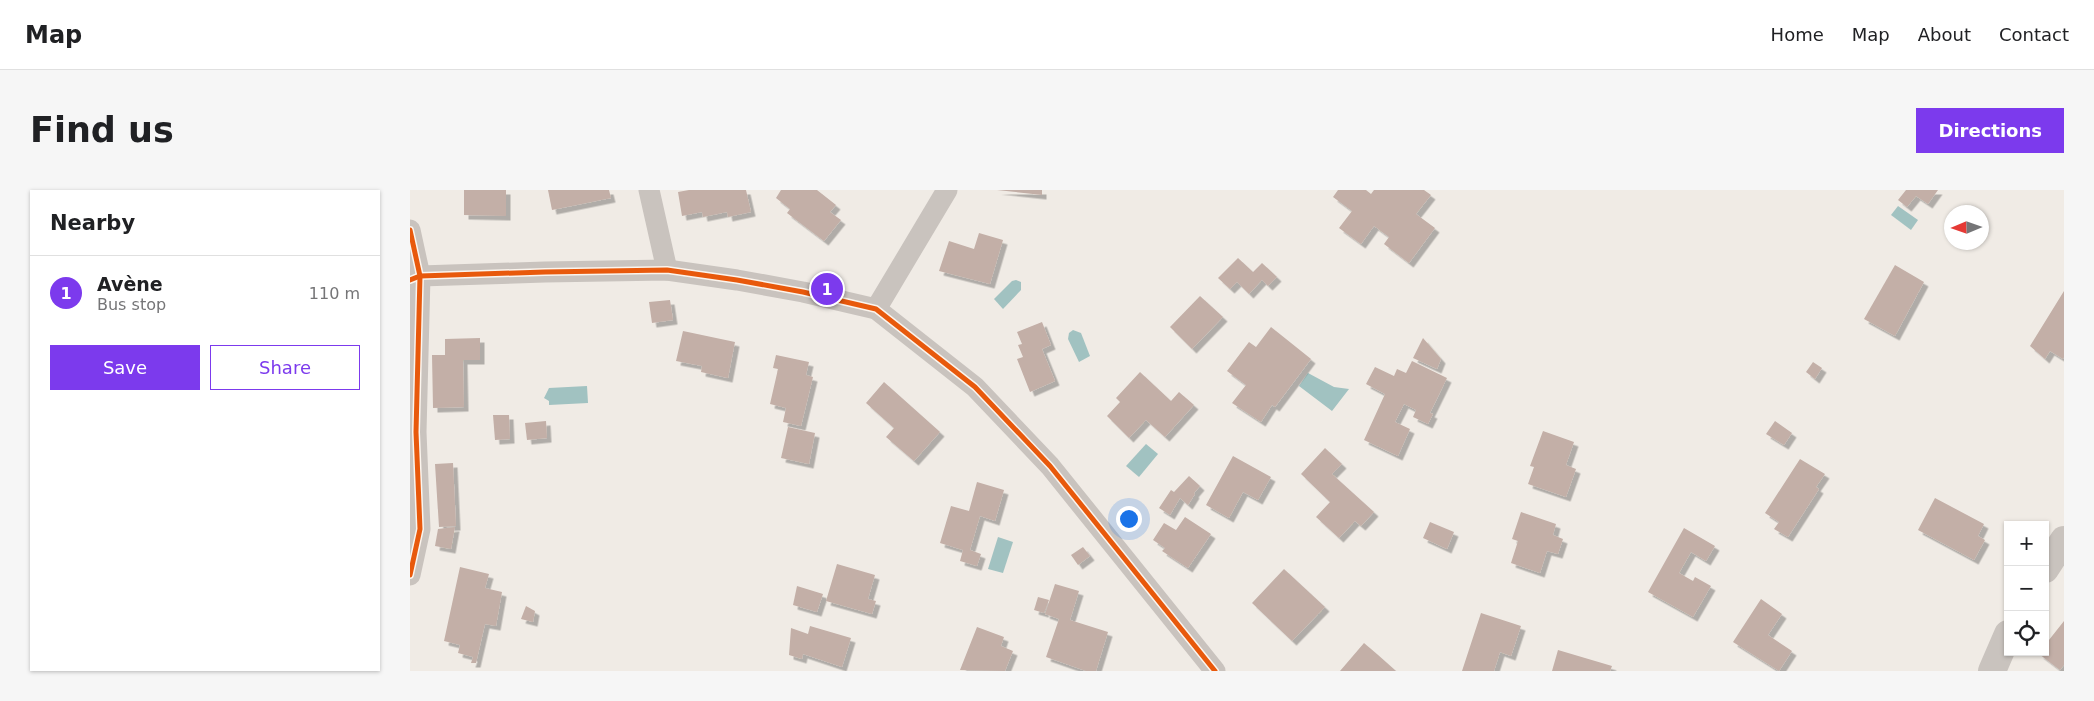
<!DOCTYPE html>
<html lang="en">
<head>
<meta charset="utf-8">
<style>
	body { margin:0; font-family:"DejaVu Sans",sans-serif; background:#f6f6f6; color:#202124 }
	.controls { position:absolute; right:15px; bottom:15px; display:grid; overflow:hidden; border-radius:0px; box-shadow:0 1px 4px #0004 }
	.controls button { width:45px; height:45px; display:grid; place-items:center; padding:0; border:0; border-bottom:1px solid #e0e0e0; background:#fff; color:#202124; font:25px sans-serif }
	.compass { position:absolute; left:1534px; top:15px; width:45px; height:45px; border-radius:50%; background:#fff; box-shadow:0 1px 4px #0004; rotate:268deg }
	.you { position:absolute; left:718px; top:328px; width:18px; height:18px; margin:-12px; border:4px solid #fff; border-radius:50%; background:#1a73e8; box-shadow:0 0 0 8px #1a73e833 }
	.badge { display:grid; place-items:center; width:32px; height:32px; border-radius:50%; background:#7c3aed; color:#fff; font-size:16px; font-weight:700 }
	.pin { position:absolute; translate:-50% -50%; border:2px solid #fff; box-shadow:0 1px 5px #0006 }
	.list { margin:0; padding:0; list-style:none }
	h2 { display:flex; justify-content:space-between; align-items:center; height:65px; margin:0; padding:0 20px; font-size:21px }
	h2 small { font-size:16px; font-weight:400; color:#757577 }
	.list li { display:grid; grid-template-columns:32px 1fr auto; gap:15px; align-items:center; box-sizing:border-box; height:75px; padding:0 20px; border-top:1px solid #e0e0e0 }
	.list b { display:block; font-size:19px; white-space:nowrap }
	.list p { margin:0; font-size:16px; white-space:nowrap; color:#757577 }
	.list em { font-size:16px; font-style:normal; color:#757577 }
	.actions { display:flex; gap:10px; padding:15px 20px }
	.actions a { flex:1; padding:11px 0; border:1px solid #7c3aed; border-radius:0px; text-align:center; font-size:18px; color:#7c3aed }
	.actions .main { background:#7c3aed; color:#fff }
	.icon { flex:none; width:28px; height:28px; fill:none; stroke:currentColor; stroke-width:2; stroke-linecap:round; stroke-linejoin:round }
	.map { position:relative; flex:none; width:1654px; height:481px; overflow:hidden; border-radius:0px }
	header { display:flex; align-items:center; gap:30px; box-sizing:border-box; height:70px; padding:0 25px; background:#fff; border-bottom:1px solid #e0e0e0 }
	header strong { font-size:24px }
	nav { display:flex; gap:28px; margin-inline-start:auto; font-size:18px }
	.intro { display:flex; align-items:center; justify-content:space-between; box-sizing:border-box; height:120px; padding:0 30px }
	h1 { margin:0; font-size:35px }
	.button { padding:12px 22px; border-radius:0px; background:#7c3aed; color:#fff; font-size:18px; font-weight:700 }
	main { display:flex; gap:30px; padding:0 30px }
	aside { flex:1; background:#fff; border-radius:0px; box-shadow:0 1px 4px #0004 }
	.map>svg:first-child { display:block }
	.water { fill:#a1c2c1 }
	.building { fill:#c3afa7; filter:url(#shadow) }
	.lines { fill:none; stroke-linecap:round; stroke-linejoin:round }
	.minor { stroke:#c9c3be; stroke-width:21 }
	.tertiary { stroke:#c9c3be; stroke-width:28 }
	.cycleway-casing { stroke:#fbf5ee; stroke-width:8 }
	.cycleway { stroke:#e8590c; stroke-width:5 }
</style>
</head>
<body>
<header>
<strong>Map</strong>
<nav><a>Home</a><a>Map</a><a>About</a><a>Contact</a></nav>
</header>
<div class="intro"><h1>Find us</h1><a class="button">Directions</a></div>
<main>
<aside>
<h2>Nearby<small></small></h2>
<ul class="list">
<li><span class="badge">1</span><div><b>Avène</b><p>Bus stop</p></div><em>110 m</em></li>
</ul>
<div class="actions"><a class="main">Save</a><a>Share</a></div>
</aside>
<div class="map">
<svg width="1654" height="481" viewBox="0 0 1654 481">
	<defs>
		<filter id="shadow"><feDropShadow dx="4.5" dy="4.5" stdDeviation="0" flood-color="#0004"/></filter>
	</defs>
	<rect width="100%" height="100%" fill="#f0ebe5"/>
	<g class="water">
		<polygon points="1488,16 1508,30 1501,40 1481,25"/>
		<polygon points="606,90 611,92 611,100 593,119 584,109 602,91"/>
		<polygon points="663,140 671,143 680,166 669,172 658,149 659,143"/>
		<polygon points="898,183 924,197 939,199 922,221 889,196"/>
		<polygon points="177,196 178,213 139,215 139,211 134,208 139,198"/>
		<polygon points="736,254 748,264 729,287 716,276"/>
		<polygon points="588,347 603,352 593,383 578,379"/>
	</g>
	<g class="building">
		<polygon points="54,0 96,0 96,26 54,25"/>
		<polygon points="138,0 199,0 201,8 142,20"/>
		<polygon points="279,0 336,0 341,22 318,27 317,22 293,27 292,22 272,26 268,2"/>
		<polygon points="371,0 407,0 426,15 420,22 431,30 414,51 377,23 380,19 366,8"/>
		<polygon points="587,0 632,0 632,5"/>
		<polygon points="928,0 956,0 961,4 964,0 1014,0 1021,5 1006,24 1025,38 999,73 974,54 979,47 964,36 951,54 929,38 942,21 923,7"/>
		<polygon points="1496,0 1528,0 1518,14 1506,6 1497,17 1488,10"/>
		<polygon points="569,43 593,50 580,94 529,81 539,51 564,59"/>
		<polygon points="828,68 843,82 852,73 867,87 858,96 852,90 839,104 827,92 820,99 808,88"/>
		<polygon points="1485,75 1514,92 1485,146 1454,129"/>
		<polygon points="1654,101 1654,167 1653,169 1640,161 1635,169 1620,156"/>
		<polygon points="790,106 813,127 782,159 760,137"/>
		<polygon points="260,110 263,130 242,133 239,112"/>
		<polygon points="632,132 641,155 632,159 645,191 620,202 607,169 613,167 608,155 612,154 607,142"/>
		<polygon points="861,137 901,169 865,217 862,215 851,232 822,213 836,195 817,181 839,152 846,157"/>
		<polygon points="273,141 325,152 318,188 291,182 292,176 266,171"/>
		<polygon points="70,148 70,170 53,170 54,217 23,218 22,165 35,165 35,149"/>
		<polygon points="1013,148 1031,169 1027,179 1003,168"/>
		<polygon points="366,165 399,172 396,185 403,187 391,236 373,232 376,218 360,214 368,179 363,178"/>
		<polygon points="1002,171 1037,188 1020,223 1023,224 1018,234 1003,227 1006,220 994,214 985,232 1000,239 988,266 954,250 975,204 956,194 965,177 984,186 987,179 996,183"/>
		<polygon points="1403,172 1412,178 1405,189 1396,182"/>
		<polygon points="730,182 761,211 769,202 784,215 755,247 736,230 719,248 697,226 710,212 706,208"/>
		<polygon points="474,192 530,242 504,271 476,247 484,238 456,213"/>
		<polygon points="83,225 99,225 100,249 85,250"/>
		<polygon points="136,231 137,248 117,250 115,233"/>
		<polygon points="1365,231 1382,243 1374,255 1356,244"/>
		<polygon points="378,237 405,243 399,274 371,268"/>
		<polygon points="1133,241 1164,252 1156,275 1166,279 1156,307 1118,294 1124,277 1120,276"/>
		<polygon points="915,258 932,274 922,284 964,322 951,336 945,331 929,348 906,327 920,312 891,284"/>
		<polygon points="823,266 861,287 848,310 833,302 819,328 796,315"/>
		<polygon points="1390,269 1415,284 1406,297 1409,299 1378,347 1364,339 1369,332 1355,323"/>
		<polygon points="43,273 46,336 29,337 25,274"/>
		<polygon points="779,286 790,296 784,303 785,304 778,315 770,308 760,325 749,318 761,300 764,302"/>
		<polygon points="567,292 594,300 585,331 570,326 560,360 571,364 567,376 550,371 553,360 530,353 541,316 559,321"/>
		<polygon points="1525,308 1574,334 1568,346 1575,350 1564,370 1508,340"/>
		<polygon points="1111,322 1146,334 1143,345 1153,349 1148,364 1137,361 1130,383 1101,373 1108,351 1102,349"/>
		<polygon points="775,327 801,344 778,378 752,361 755,358 743,350 754,333 766,340"/>
		<polygon points="1020,332 1044,342 1037,359 1013,348"/>
		<polygon points="45,337 41,359 25,356 28,339"/>
		<polygon points="1274,338 1305,356 1296,371 1281,362 1269,383 1283,391 1285,387 1301,396 1283,427 1238,402"/>
		<polygon points="673,357 680,366 668,375 661,365"/>
		<polygon points="427,374 465,385 458,409 466,411 462,424 416,411"/>
		<polygon points="50,377 79,384 75,398 92,402 86,436 75,434 66,473 61,473 63,467 48,463 50,455 34,451"/>
		<polygon points="874,379 915,417 882,451 842,413"/>
		<polygon points="645,394 669,401 660,430 698,442 686,481 676,481 636,467 649,429 635,424"/>
		<polygon points="387,396 413,404 407,422 383,415"/>
		<polygon points="628,407 639,410 634,423 624,420"/>
		<polygon points="1351,409 1372,424 1358,445 1382,461 1369,481 1323,452"/>
		<polygon points="116,416 125,421 123,432 111,429"/>
		<polygon points="1071,423 1111,436 1101,466 1090,462 1084,481 1052,481"/>
		<polygon points="1654,431 1654,475 1650,480 1629,464 1635,462 1635,455"/>
		<polygon points="400,436 441,448 432,477 393,464 392,469 379,465 381,438 398,444"/>
		<polygon points="567,437 594,447 591,456 603,461 595,481 550,480"/>
		<polygon points="954,453 968,465 986,481 930,481"/>
		<polygon points="1148,460 1202,476 1200,481 1142,481"/>
	</g>
	<g class="lines">
		<g class="minor">
			<polyline points="239,0 257,80"/>
			<polyline points="0,40 10,86 6,242 10,339 0,385"/>
			<polyline points="0,90 10,86 135,82 257,80 327,90 393,102 466,119 565,197 640,276 805,481"/>
			<polyline points="466,119 537,0"/>
		</g>
		<g class="tertiary">
			<polyline points="1635,379 1654,350"/>
			<polyline points="1582,481 1598,444"/>
		</g>
		<g class="cycleway-casing">
			<g id="cycleway">
				<polyline points="0,40 10,86 6,242 10,339 0,385"/>
				<polyline points="0,90 10,86 135,82 257,80 327,90 393,102 466,119 565,197 640,276 805,481"/>
			</g>
		</g>
		<use href="#cycleway" class="cycleway"/>
	</g>
</svg>
<div class="controls">
<button>+</button>
<button>−</button>
<button><svg class="icon" aria-label="locate" viewBox="0 0 24 24"><circle cx="12" cy="12" r="6"/><path d="M12 2v4M12 18v4M2 12h4M18 12h4"/></svg></button>
</div>
<svg class="compass" viewBox="-18 -18 36 36"><path d="M0-13l5 13h-10z" fill="#e53935"/><path d="M0 13l5-13h-10z" fill="#757577"/></svg>
<div class="you"></div>
<div class="pin badge" style="left:417px;top:99px">1</div>
</div>
</main>
</body>
</html>
